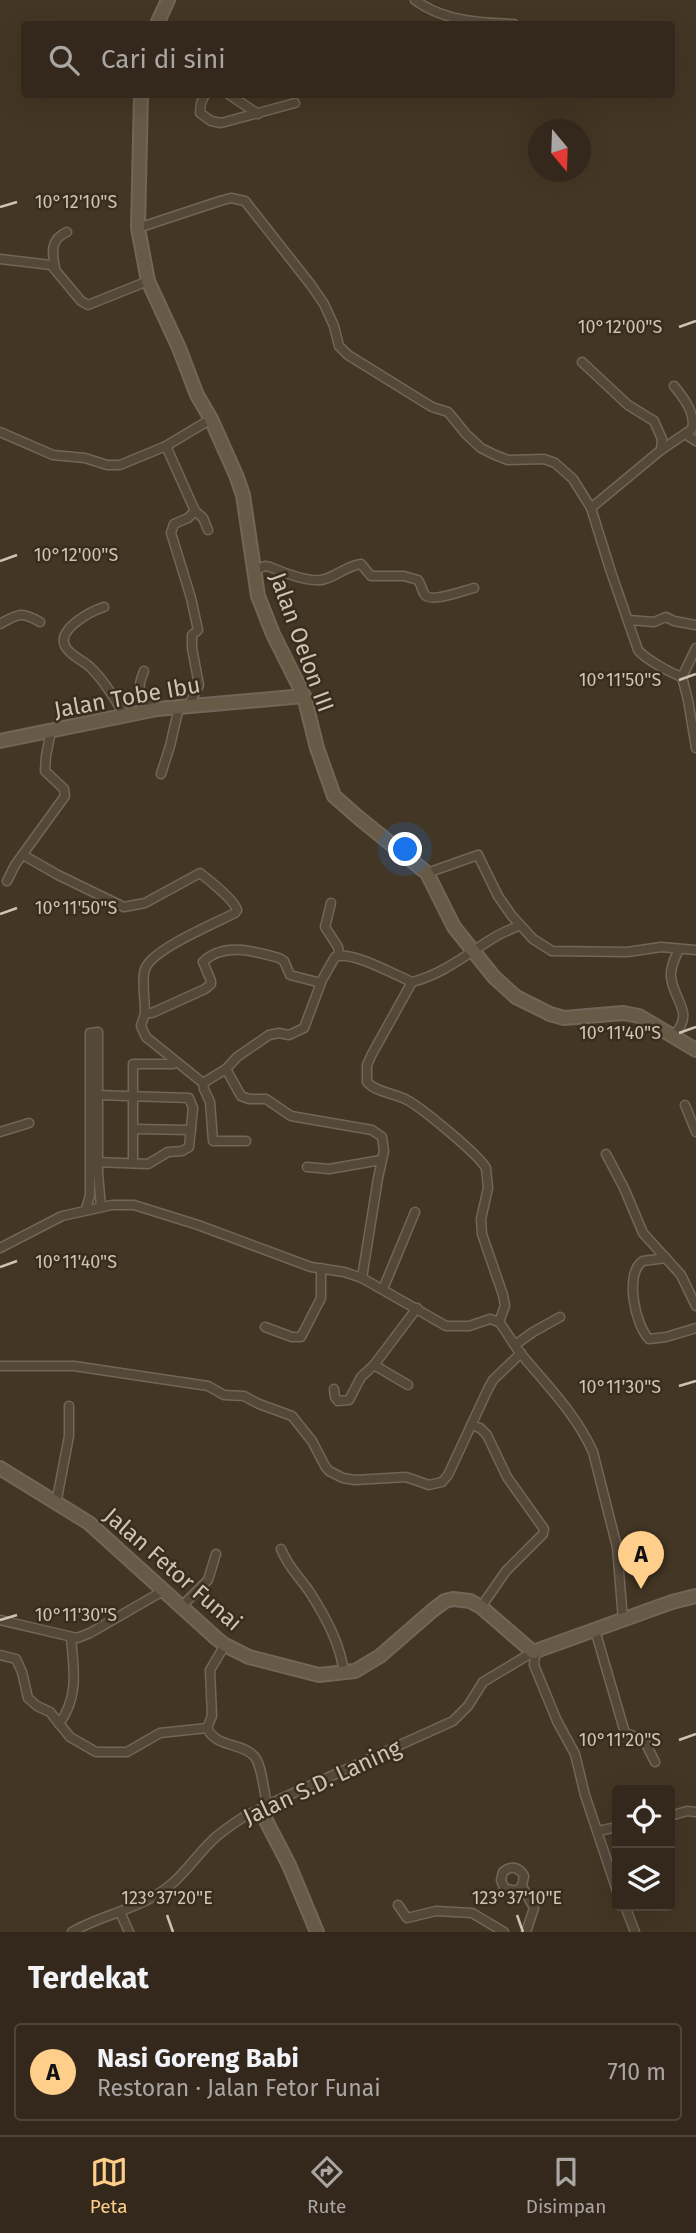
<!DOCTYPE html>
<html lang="id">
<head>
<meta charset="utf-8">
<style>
	body { margin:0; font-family:"Fira Sans",sans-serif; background:#3b3024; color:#f1f3f6 }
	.controls { position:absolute; right:21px; bottom:21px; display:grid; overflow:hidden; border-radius:7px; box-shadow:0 7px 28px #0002 }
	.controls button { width:63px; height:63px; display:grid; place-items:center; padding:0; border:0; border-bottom:2px solid #4e443a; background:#33281b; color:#f1f3f6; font:35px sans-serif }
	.compass { position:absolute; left:528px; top:119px; width:63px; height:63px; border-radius:50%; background:#33281b; box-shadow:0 7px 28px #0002; rotate:161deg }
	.you { position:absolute; left:406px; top:850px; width:24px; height:24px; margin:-18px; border:5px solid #fff; border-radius:50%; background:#1a73e8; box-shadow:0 0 0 10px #1a73e833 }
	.badge { display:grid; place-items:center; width:46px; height:46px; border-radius:50%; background:#ffce8a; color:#111; font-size:23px; font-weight:700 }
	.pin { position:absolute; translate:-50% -58px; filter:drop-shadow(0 2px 4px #0008) }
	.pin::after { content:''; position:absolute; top:37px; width:24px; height:21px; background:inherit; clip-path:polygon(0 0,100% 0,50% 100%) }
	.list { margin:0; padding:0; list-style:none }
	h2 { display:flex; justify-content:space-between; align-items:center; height:91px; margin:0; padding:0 28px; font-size:30px }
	h2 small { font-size:23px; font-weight:400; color:#a9a6a3 }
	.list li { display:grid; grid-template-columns:46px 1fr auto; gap:21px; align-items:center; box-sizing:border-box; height:98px; margin:0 14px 14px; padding:0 14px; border:2px solid #4e443a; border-radius:7px }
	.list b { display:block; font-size:26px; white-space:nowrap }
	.list p { margin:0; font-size:23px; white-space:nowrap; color:#a9a6a3 }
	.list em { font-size:23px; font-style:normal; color:#a9a6a3 }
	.icon { flex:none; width:38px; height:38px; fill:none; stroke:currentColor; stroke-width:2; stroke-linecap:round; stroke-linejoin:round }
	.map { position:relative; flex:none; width:696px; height:1932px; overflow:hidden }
	.search { position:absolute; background:#33281b; box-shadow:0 7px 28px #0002; left:21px; right:21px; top:21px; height:77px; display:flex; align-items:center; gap:18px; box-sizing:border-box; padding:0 24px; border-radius:7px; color:#a9a6a3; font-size:26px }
	.sheet { height:203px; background:#33281b }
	nav { display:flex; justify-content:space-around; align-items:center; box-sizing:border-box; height:98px; border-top:2px solid #4e443a; background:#33281b; font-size:19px; color:#a9a6a3 }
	nav a { display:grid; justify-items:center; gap:4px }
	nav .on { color:#ffce8a }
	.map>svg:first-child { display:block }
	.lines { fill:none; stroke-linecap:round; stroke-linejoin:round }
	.street-casing { stroke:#716657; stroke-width:11 }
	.secondary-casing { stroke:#716657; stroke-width:16 }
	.street { stroke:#544839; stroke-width:8 }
	.secondary { stroke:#675a47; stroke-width:12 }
	.ticks { fill:none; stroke:#cdc4b6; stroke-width:2.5 }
	.labels { text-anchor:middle; stroke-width:5; stroke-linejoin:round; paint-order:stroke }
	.street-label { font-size:23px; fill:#cdc4b6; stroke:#392d1e }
	.ticks-label { font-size:18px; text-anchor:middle; fill:#cdc4b6; stroke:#392d1e; stroke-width:5; stroke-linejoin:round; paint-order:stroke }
</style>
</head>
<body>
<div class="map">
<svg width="696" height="1932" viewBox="0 0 696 1932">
	<rect width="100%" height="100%" fill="#443624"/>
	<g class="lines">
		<g class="street-casing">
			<g id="street">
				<path d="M415 0C443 21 480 23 514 24"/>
				<polyline points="205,94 201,103 200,113 211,121 221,123 295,103"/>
				<polyline points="228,94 258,114"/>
				<path d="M138 228 220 201 231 198 245 201 311 285 324 304 334 326 339 346 348 355 432 407 448 412 466 434 481 448 495 455 508 460 544 459 555 463 573 479 591 508 661 450 692 429C696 414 684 398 674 386"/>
				<polyline points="0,259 51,265 81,301 88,305 148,281"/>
				<path d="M55 268C52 253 50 239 67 232"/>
				<polyline points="582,362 628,405 654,421 662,439 661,450"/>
				<polyline points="0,432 53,455 85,458 107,465 120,465 166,446 211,419"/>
				<polyline points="685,434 696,441"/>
				<polyline points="166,446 195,511 188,518 174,524 171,533 191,598 198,630 192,635 192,648 199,685 189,705"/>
				<path d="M591 508 611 572 638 650C645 659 671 673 682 677"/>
				<polyline points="195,511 203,518 208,530"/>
				<path d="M253 571 265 566 270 567C282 572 312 584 325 579 338 575 347 566 361 564L371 576H404L418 580C421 584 422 591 425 595 432 603 465 590 474 588"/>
				<path d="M104 607C91 611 57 629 65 646 70 656 83 660 90 667 105 681 115 700 126 717"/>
				<polyline points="628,620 654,622 666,617 674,621 696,625"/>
				<path d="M0 624C18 614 21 611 40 622"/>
				<polyline points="696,648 682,677 688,700 696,748"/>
				<path d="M144 671C134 695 142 693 157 709"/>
				<polyline points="161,774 170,746 179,707"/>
				<path d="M23 855 58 875 124 907 145 903 200 873C209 880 235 901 237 910L235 913C216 923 155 948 146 967 141 975 145 1000 145 1011 145 1016 142 1021 141 1026L146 1037 203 1083 204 1089 210 1102 213 1141H246"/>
				<polyline points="427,873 478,855 498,896 512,916 533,939 552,951 627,952 661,947 696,950"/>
				<polyline points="7,881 15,865 65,796 64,789 45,771 46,756 51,731"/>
				<polyline points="331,903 325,927 338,947 339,955"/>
				<path d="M412 982 372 1054 367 1065V1082C377 1093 395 1093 407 1100 422 1108 478 1154 486 1168L488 1188 481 1219 482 1234 503 1295 505 1306 499 1322"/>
				<path d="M146 1013H152L205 989 211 984V981L203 962C223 942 254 951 279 958L284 961 290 975 321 983"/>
				<path d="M674 1035C695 1012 674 1002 671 977 670 967 675 958 679 949"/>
				<polyline points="226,1069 241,1096 249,1099 266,1099 291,1116 372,1130 382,1137 384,1151 378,1178 362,1278"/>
				<path d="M203 1083 226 1069 237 1057 269 1035 279 1033 289 1035 304 1028 322 980 335 957C351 950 395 975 412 982 444 974 468 953 495 937 503 932 512 929 520 925"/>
				<polyline points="685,1105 696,1132"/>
				<polyline points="134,1129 191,1130"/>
				<polyline points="0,1132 29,1123"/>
				<polyline points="606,1154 624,1188 643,1233 681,1275 696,1306"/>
				<polyline points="95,1162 148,1164 168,1152 182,1151 189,1147 193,1108 189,1098 97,1095"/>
				<polyline points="133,1163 133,1064 173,1064"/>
				<polyline points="307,1167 329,1169 381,1160"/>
				<polyline points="86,1209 90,1195 90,1033 98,1032 98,1173 101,1207"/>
				<path d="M0 1248 62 1216 112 1205H134L198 1225 311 1267 344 1272 362 1278 446 1326H469L490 1319 499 1322C507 1332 513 1344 521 1354 547 1385 576 1414 593 1452L617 1547 623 1620"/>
				<path d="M666 1258 643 1261C624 1273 635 1325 649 1339L666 1337 696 1328"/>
				<polyline points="383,1289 415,1212"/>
				<polyline points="265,1327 292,1337 301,1337 321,1298 321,1268"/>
				<polyline points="515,1345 533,1332 560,1317"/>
				<polyline points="0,1366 74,1366 208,1386 224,1395 244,1396 259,1404 292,1416 312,1441 325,1466 329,1471 343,1478 355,1480 406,1477 429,1485 442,1482 448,1475 488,1389 493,1380 521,1353"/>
				<polyline points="408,1385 374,1365 417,1308"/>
				<polyline points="334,1389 335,1397 338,1401 349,1400 361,1377 374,1365"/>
				<polyline points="471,1425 480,1428 487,1435 507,1477 544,1529 543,1534 506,1571 481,1607"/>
				<polyline points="56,1504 69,1436 69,1406"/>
				<path d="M281 1549C289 1569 300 1577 311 1594 326 1618 341 1645 344 1674"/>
				<polyline points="182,1606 208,1580 216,1554"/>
				<polyline points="0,1620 77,1638 90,1633 163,1591"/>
				<polyline points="595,1630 625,1733 644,1740 655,1762"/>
				<polyline points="539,1652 535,1655 534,1665 557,1721 575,1754 585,1795 617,1891"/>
				<polyline points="0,1655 16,1659 22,1672 28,1698 37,1706 50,1712 70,1737 96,1752 127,1752 160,1733 207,1728 212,1716 210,1670 225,1645"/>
				<path d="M59 1724C79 1697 74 1670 71 1638"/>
				<path d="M207 1728C216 1748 241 1742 254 1756 262 1764 264 1793 267 1805"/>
				<polyline points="670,1816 687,1811 696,1812"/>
				<polyline points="598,1831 617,1827"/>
				<path d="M522 1886 516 1891 504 1888 501 1880 503 1872C511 1865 519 1867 524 1876L522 1886 534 1908 526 1932"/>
				<polyline points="398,1905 407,1918 436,1911 472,1913 504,1932"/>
				<polyline points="625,1906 635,1932"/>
				<polyline points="120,1912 129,1932"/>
				<path d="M72 1932C97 1917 126 1912 151 1898 183 1881 193 1857 217 1836 227 1828 238 1820 249 1814 256 1811 261 1811 267 1805L453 1721 468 1706 483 1682 533 1652"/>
			</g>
		</g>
		<g class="secondary-casing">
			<g id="secondary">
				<polyline points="157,24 168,0"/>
				<polyline points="141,94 138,228 148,281 179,348 197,395 211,419 236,475 243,495 258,596 273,634 304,696 317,748 334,796 359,818 427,873 454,927 494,977 516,997 550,1014 564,1018 623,1013 639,1016 696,1050"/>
				<polyline points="0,741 157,709 304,696"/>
				<polyline points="0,1468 89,1523 216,1638 225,1645 249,1657 319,1675 355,1671 380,1656 433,1610 445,1601 453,1599 470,1601 481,1607 533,1652 672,1602 696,1596"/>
				<polyline points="261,1811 289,1865 317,1932"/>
			</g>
		</g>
		<use href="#street" class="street"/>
		<use href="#secondary" class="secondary"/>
	</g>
	<path class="ticks" d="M0 207 17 202M679 327 696 321M0 561 17 555M679 680 696 674M0 914 17 908M679 1033 696 1027M0 1267 17 1261M679 1386 696 1381M0 1620 17 1615M679 1740 696 1734M167 1915 173 1932M517 1915 523 1932"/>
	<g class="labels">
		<g class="street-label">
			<text transform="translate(302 642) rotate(70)" y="8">Jalan Oelon III</text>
			<text transform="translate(127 697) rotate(-10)" y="8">Jalan Tobe Ibu</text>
			<text transform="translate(173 1569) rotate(41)" y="8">Jalan Fetor Funai</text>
			<text transform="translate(322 1782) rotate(-25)" y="8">Jalan S.D. Laning</text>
		</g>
	</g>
	<g class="ticks-label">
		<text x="76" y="208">10°12'10"S</text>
		<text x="620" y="333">10°12'00"S</text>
		<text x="76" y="561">10°12'00"S</text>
		<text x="620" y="686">10°11'50"S</text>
		<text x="76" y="914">10°11'50"S</text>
		<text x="620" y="1039">10°11'40"S</text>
		<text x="76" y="1268">10°11'40"S</text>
		<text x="620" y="1393">10°11'30"S</text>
		<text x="76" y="1621">10°11'30"S</text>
		<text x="620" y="1746">10°11'20"S</text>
		<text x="167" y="1904">123°37'20"E</text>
		<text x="517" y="1904">123°37'10"E</text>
	</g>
</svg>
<div class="controls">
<button><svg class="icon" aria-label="locate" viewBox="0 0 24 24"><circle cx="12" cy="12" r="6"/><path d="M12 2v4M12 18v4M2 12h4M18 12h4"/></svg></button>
<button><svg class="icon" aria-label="layers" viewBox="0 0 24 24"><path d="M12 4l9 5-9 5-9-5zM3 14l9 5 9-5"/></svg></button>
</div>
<svg class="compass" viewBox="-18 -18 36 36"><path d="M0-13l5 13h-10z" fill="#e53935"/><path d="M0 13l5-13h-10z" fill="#a9a6a3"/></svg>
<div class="you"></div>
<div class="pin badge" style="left:641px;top:1589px">A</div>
<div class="search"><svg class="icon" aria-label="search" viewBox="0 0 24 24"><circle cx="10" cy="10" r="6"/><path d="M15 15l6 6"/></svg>Cari di sini</div>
</div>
<section class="sheet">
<h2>Terdekat<small></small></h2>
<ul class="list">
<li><span class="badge">A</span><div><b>Nasi Goreng Babi</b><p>Restoran · Jalan Fetor Funai</p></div><em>710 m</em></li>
</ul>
</section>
<nav>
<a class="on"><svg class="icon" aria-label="map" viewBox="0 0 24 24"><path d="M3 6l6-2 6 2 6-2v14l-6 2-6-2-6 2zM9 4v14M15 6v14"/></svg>Peta</a>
<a><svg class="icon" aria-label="directions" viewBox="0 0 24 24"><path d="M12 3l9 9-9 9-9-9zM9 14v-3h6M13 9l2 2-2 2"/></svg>Rute</a>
<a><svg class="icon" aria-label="saved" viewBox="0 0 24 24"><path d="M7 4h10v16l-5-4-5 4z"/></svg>Disimpan</a>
</nav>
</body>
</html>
